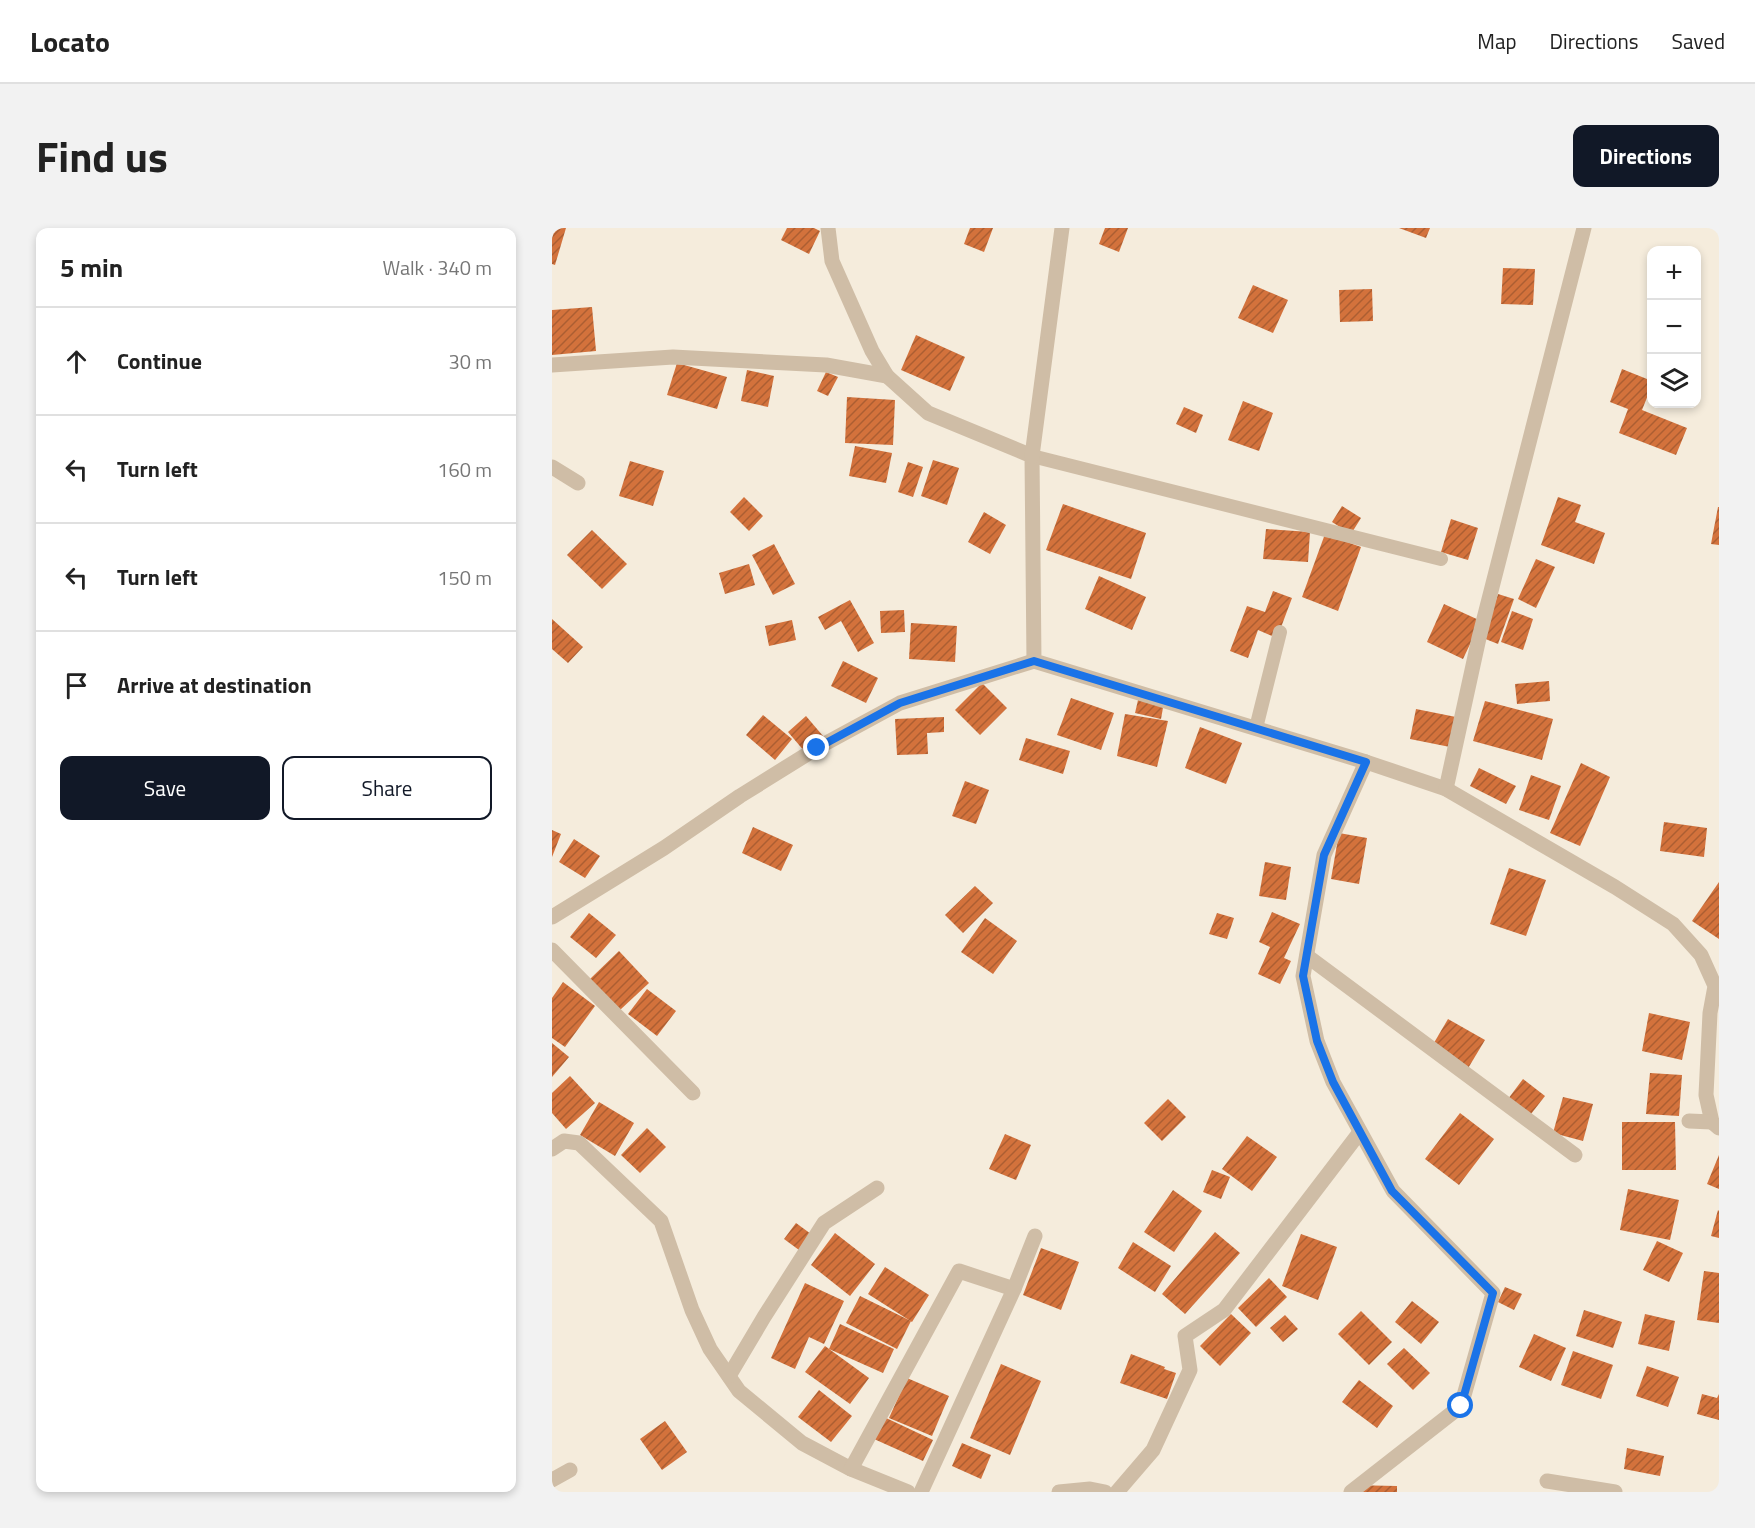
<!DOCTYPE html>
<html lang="en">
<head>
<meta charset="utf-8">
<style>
	body { margin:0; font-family:"Titillium Web",sans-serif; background:#f2f2f2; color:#222 }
	.controls { position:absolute; right:18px; top:18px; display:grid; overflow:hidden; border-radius:12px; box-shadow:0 3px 9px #0003 }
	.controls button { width:54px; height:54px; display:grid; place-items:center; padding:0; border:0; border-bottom:2px solid #e0e0e0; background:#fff; color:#222; font:30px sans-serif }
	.stop { position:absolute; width:18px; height:18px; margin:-14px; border:4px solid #1a73e8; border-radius:50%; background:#fff }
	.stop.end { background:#1a73e8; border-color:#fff; box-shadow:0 2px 6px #0008 }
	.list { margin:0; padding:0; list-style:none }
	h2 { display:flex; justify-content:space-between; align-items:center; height:78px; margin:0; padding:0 24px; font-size:26px }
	h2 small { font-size:20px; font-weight:400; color:#767676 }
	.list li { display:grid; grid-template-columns:39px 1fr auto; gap:18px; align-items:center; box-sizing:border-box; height:108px; padding:0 24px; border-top:2px solid #e0e0e0 }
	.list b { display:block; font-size:22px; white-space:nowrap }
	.list em { font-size:20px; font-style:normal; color:#767676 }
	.actions { display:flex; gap:12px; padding:18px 24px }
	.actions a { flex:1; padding:14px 0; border:2px solid #111827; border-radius:12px; text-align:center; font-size:21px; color:#111827 }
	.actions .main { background:#111827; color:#fff }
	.icon { flex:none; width:33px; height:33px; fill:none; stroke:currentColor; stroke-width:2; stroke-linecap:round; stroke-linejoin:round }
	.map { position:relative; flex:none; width:1167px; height:1264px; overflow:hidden; border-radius:12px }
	header { display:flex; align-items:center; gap:36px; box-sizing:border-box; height:84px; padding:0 30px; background:#fff; border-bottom:2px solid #e0e0e0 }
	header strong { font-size:28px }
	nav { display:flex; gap:33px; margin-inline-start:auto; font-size:21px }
	.intro { display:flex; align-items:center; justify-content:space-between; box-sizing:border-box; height:144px; padding:0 36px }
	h1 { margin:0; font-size:42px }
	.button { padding:15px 27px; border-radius:12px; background:#111827; color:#fff; font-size:21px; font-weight:700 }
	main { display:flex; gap:36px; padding:0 36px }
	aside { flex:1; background:#fff; border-radius:12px; box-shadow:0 3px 9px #0003 }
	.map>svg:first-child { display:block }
	.building { fill:url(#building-hatch) }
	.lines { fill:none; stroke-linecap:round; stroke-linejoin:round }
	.lane { stroke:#cfbda6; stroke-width:14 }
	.street { stroke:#cfbda6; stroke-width:15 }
	.route { stroke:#1a73e8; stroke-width:8 }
</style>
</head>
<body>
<header>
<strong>Locato</strong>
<nav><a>Map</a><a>Directions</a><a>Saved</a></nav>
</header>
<div class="intro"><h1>Find us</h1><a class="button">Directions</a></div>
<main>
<aside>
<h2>5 min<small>Walk · 340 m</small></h2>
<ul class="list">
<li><svg class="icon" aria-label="ahead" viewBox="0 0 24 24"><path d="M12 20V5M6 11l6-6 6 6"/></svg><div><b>Continue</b></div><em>30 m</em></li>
<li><svg class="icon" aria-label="left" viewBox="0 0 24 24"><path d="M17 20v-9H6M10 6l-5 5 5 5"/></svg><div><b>Turn left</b></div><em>160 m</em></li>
<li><svg class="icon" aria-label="left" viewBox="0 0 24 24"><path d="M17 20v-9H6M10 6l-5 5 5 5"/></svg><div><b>Turn left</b></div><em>150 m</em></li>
<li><svg class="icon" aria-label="arrive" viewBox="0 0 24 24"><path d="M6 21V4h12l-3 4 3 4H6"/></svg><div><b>Arrive at destination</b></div></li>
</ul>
<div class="actions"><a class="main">Save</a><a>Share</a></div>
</aside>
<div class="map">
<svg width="1167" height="1264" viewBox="0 0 1167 1264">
	<defs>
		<pattern id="building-hatch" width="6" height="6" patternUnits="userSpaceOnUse" patternTransform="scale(1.5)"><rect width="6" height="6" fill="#d3723c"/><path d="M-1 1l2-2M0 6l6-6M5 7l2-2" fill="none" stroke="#ac5e32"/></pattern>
	</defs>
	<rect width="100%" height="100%" fill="#f5ecdc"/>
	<g class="building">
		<polygon points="0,0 14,0 3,37 0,36"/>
		<polygon points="235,0 262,0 268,3 257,26 229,12"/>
		<polygon points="418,0 441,0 432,24 412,16"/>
		<polygon points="553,0 576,0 567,24 547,16"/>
		<polygon points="847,0 878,0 874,10"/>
		<polygon points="951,40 983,41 981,77 949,76"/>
		<polygon points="701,57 736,72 721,105 686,90"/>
		<polygon points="820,61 821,93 788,94 787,62"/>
		<polygon points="40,79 44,123 0,127 0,82"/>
		<polygon points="364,107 413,129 398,163 349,142"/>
		<polygon points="125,135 175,149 165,181 115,167"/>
		<polygon points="1070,141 1100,153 1100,157 1090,182 1135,200 1124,227 1067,205 1076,181 1058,174"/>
		<polygon points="195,142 222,148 216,179 189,173"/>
		<polygon points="274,144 286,149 276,168 265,163"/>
		<polygon points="295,169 343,172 341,217 293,215"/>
		<polygon points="691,173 721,185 707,223 676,212"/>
		<polygon points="632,179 651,187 644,205 624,196"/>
		<polygon points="303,218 340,225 334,255 297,248"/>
		<polygon points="381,232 407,240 395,277 369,268"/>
		<polygon points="78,233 112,243 101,278 67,268"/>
		<polygon points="356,234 371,239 361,269 346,264"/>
		<polygon points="192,269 211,288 197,303 178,284"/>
		<polygon points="1006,269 1029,277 1023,294 1053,305 1042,336 989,317"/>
		<polygon points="511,276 594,305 579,351 494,322"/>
		<polygon points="790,278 809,290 799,306 780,294"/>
		<polygon points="1166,279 1167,279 1167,317 1159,316"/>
		<polygon points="432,284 454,297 438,326 416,314"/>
		<polygon points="899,291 926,300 916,332 889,324"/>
		<polygon points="714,301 758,304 756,334 711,331"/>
		<polygon points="40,302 75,336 50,361 15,327"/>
		<polygon points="773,306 809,319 786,383 750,369"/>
		<polygon points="222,316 243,356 221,367 200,327"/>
		<polygon points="984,331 1003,339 984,380 966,371"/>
		<polygon points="197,336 203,357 173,366 167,345"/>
		<polygon points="547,348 594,369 580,402 533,381"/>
		<polygon points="721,363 740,370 725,410 706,402 696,430 678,423 695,378 713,384"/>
		<polygon points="946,366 962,371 946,416 931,410"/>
		<polygon points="298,372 322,415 306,424 289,393 273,402 266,389"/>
		<polygon points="892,376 929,393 911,431 875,414"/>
		<polygon points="352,382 353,404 329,405 328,383"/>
		<polygon points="960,383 981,391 971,422 949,414"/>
		<polygon points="0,391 31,419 16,435 0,421"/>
		<polygon points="240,392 244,412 217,418 213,398"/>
		<polygon points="359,395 405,398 403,434 357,431"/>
		<polygon points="291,433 326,450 314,475 279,458"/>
		<polygon points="997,453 998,473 965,476 963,456"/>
		<polygon points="430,455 455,480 428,507 403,482"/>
		<polygon points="587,468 612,474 609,491 583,485"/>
		<polygon points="519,470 562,485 549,522 505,507"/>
		<polygon points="933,473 1001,491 990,532 921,513"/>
		<polygon points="864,481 909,490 903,520 858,511"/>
		<polygon points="573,486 616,493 605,539 565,528"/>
		<polygon points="211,487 240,511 223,532 194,507"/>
		<polygon points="254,488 271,508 253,524 236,504"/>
		<polygon points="392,489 392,504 375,505 376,526 345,527 343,491"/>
		<polygon points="648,499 690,515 674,556 633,540"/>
		<polygon points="474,510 518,523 511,546 467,532"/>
		<polygon points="1029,535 1058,549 1028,618 998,605"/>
		<polygon points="927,540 964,558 954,576 918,558"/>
		<polygon points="979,547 1009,558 997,592 967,582"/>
		<polygon points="413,553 437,562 424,596 400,588"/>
		<polygon points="1112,594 1155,600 1152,629 1108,623"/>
		<polygon points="201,599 241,617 229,643 190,625"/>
		<polygon points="0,602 9,606 0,629"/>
		<polygon points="787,605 815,610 807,656 779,651"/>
		<polygon points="22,611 48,628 33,650 7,634"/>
		<polygon points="713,634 739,639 734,672 707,668"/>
		<polygon points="957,640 994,652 974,708 938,696"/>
		<polygon points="1167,654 1167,711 1140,693"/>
		<polygon points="423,658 441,675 411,705 393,687"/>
		<polygon points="720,684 748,696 732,730 739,733 728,756 706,746 718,719 707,714"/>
		<polygon points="37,685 64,707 44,730 18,709"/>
		<polygon points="665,685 682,690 675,711 657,706"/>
		<polygon points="433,690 465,713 441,746 409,724"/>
		<polygon points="67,723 97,755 68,782 38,751"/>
		<polygon points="11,754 43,778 13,819 0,810 0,770"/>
		<polygon points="95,761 124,783 105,808 76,786"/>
		<polygon points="1097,785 1138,794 1130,832 1090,823"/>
		<polygon points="896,791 933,812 912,847 876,825"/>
		<polygon points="0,815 17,829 0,849"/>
		<polygon points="1098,845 1130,847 1127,888 1094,886"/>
		<polygon points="18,848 43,875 14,901 0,885 0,865"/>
		<polygon points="971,851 993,868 972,895 950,879"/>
		<polygon points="1011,869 1041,876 1031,913 1001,905"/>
		<polygon points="616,871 634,889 610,913 592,895"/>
		<polygon points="47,874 82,895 63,928 28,907"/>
		<polygon points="908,885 942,911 907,957 873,931"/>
		<polygon points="1070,894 1123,894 1124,942 1070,942"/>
		<polygon points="95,900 114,919 88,945 69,927"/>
		<polygon points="453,906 479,917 464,952 437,941"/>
		<polygon points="695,908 725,929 700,963 670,941"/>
		<polygon points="1167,927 1167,961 1155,956"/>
		<polygon points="660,942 678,949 669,971 651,964"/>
		<polygon points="1076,961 1127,972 1118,1012 1068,1002"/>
		<polygon points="621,962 650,983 622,1024 592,1004"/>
		<polygon points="1166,982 1167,983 1167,1010 1159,1008"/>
		<polygon points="244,995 259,1006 247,1022 232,1011"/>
		<polygon points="663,1004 688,1025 633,1086 610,1066"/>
		<polygon points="283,1005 323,1036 298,1068 259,1037"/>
		<polygon points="749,1006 785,1019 766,1072 730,1058"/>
		<polygon points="1105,1013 1131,1025 1117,1054 1091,1042"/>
		<polygon points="581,1014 619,1038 603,1064 566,1040"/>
		<polygon points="489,1020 527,1034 509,1082 471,1067"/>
		<polygon points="333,1039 377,1067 360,1094 316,1066"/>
		<polygon points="1152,1043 1167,1045 1167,1095 1145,1092"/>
		<polygon points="717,1050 735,1069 704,1099 686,1080"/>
		<polygon points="253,1055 292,1073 272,1116 257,1109 243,1141 219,1130"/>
		<polygon points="953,1059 970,1066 962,1082 946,1074"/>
		<polygon points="308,1068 359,1093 345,1121 294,1095"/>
		<polygon points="860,1073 887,1094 869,1116 843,1094"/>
		<polygon points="1032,1082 1070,1094 1061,1120 1024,1108"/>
		<polygon points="809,1083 840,1114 817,1137 786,1106"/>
		<polygon points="679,1086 699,1105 668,1138 648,1118"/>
		<polygon points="1093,1086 1123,1093 1117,1123 1086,1116"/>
		<polygon points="733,1087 746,1101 731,1114 718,1100"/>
		<polygon points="288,1096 342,1121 331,1145 277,1121"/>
		<polygon points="982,1106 1014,1120 999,1153 967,1139"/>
		<polygon points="273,1118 317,1150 298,1176 253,1144"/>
		<polygon points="852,1120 878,1145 861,1162 835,1136"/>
		<polygon points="1021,1123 1061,1137 1049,1171 1009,1157"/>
		<polygon points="579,1126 613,1139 612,1141 624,1145 615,1171 568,1155"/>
		<polygon points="449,1136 489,1153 458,1227 418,1210"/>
		<polygon points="1095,1138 1127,1149 1116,1179 1084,1168"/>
		<polygon points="355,1150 397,1168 380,1208 337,1190"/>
		<polygon points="807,1152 841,1178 825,1200 790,1174"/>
		<polygon points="267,1162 300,1188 279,1214 246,1189"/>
		<polygon points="1150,1166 1165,1170 1167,1166 1167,1192 1145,1186"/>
		<polygon points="332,1189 381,1212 371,1233 322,1211"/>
		<polygon points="113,1193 135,1224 110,1242 88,1211"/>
		<polygon points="410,1215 439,1227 429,1251 400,1238"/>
		<polygon points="1075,1220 1112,1228 1108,1248 1072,1241"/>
		<polygon points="796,1257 845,1258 845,1264 796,1264"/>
	</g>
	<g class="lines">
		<g class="lane">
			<polyline points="480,228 889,331"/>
			<polyline points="704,500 728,404"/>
		</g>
		<g class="street">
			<polyline points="276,0 280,33 320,123 335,148 376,185 480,228 482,433 814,534 894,561 1063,659 1121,696 1149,727 1163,758 1158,785 1154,867 1160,894 1167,900"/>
			<polyline points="0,137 121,129 274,137 335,148"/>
			<polyline points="480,228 510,0"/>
			<polyline points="0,239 26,255"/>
			<polyline points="894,561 927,410 1032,0"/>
			<polyline points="0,689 112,620 188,568 265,520 348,475 482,433"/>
			<polyline points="0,722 141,865"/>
			<polyline points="755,728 1023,927"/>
			<polyline points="1137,893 1160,894"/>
			<polyline points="0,921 12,913 27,915 109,993 140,1082 158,1121 187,1163 250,1215 299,1241 356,1264"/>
			<polyline points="177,1148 212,1089 272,995 325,960"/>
			<polyline points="299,1241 407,1043 462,1061"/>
			<polyline points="0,1252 18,1242"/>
			<polyline points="995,1253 1063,1264"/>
			<polyline points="369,1264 462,1061 483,1008"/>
			<polyline points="507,1264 538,1261 553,1264"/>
			<polyline points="565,1264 601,1222 638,1142 633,1108 672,1082 808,904"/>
			<polyline points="799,1264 909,1178 941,1065 841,963 781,854 765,813 751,748 772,627 814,534"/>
		</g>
	</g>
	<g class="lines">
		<polyline class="route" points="265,520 348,475 482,433 814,534 772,627 751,748 765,813 781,854 840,963 941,1065 909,1178"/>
	</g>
</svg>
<div class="controls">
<button>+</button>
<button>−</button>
<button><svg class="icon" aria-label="layers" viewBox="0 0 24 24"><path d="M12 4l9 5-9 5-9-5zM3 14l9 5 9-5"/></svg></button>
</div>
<div class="stop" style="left:909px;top:1178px"></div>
<div class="stop end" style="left:265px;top:520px"></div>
</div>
</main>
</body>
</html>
